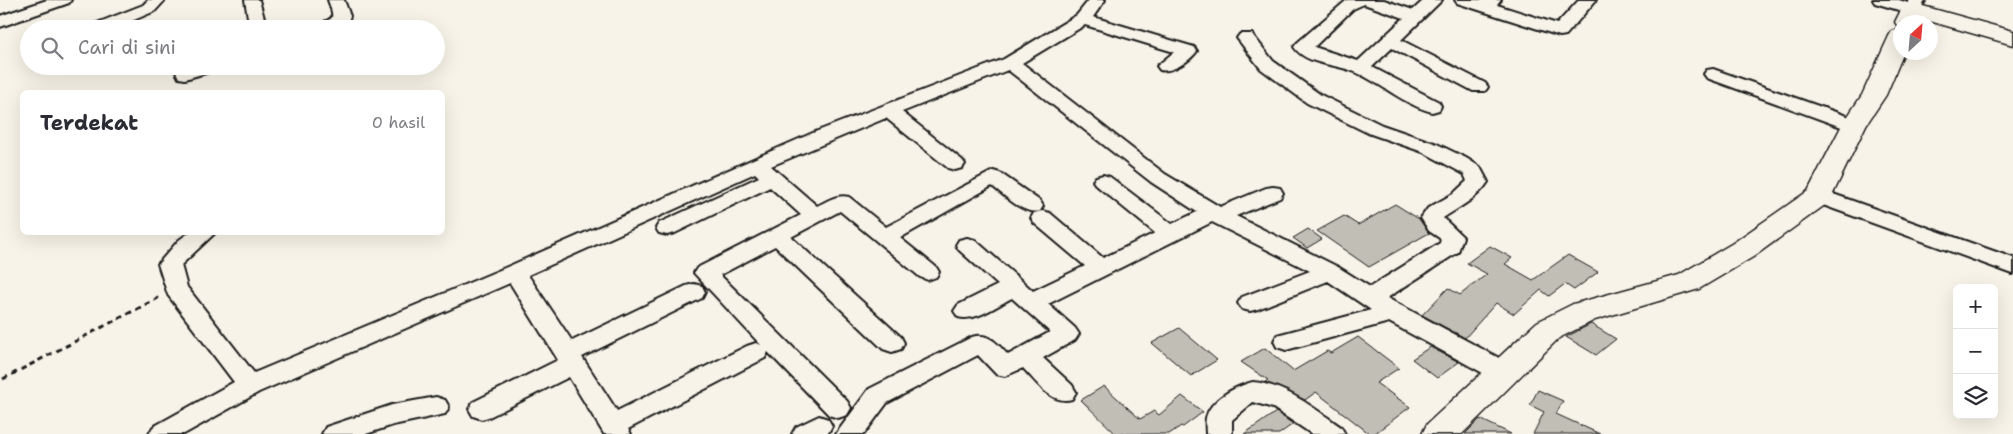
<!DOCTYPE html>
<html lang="id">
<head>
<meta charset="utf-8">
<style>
	body { margin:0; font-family:"Shantell Sans",sans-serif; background:#f2f2f3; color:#2b2b33 }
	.controls { position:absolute; right:15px; bottom:15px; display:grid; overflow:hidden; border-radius:8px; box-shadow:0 5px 20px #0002 }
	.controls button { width:45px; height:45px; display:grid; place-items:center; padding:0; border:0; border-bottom:1px solid #e1e1e2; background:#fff; color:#2b2b33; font:25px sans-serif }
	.compass { position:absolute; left:1893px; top:15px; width:45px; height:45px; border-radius:50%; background:#fff; box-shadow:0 5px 20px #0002; rotate:26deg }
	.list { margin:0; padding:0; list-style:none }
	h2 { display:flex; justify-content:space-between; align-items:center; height:65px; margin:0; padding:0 20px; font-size:21px }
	h2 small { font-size:16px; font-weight:400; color:#7c7c81 }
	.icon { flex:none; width:28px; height:28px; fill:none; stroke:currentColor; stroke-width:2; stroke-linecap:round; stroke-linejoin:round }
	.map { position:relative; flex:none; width:2013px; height:434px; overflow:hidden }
	.search { position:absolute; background:#fff; box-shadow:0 5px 20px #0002; left:20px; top:20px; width:425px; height:55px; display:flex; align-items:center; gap:12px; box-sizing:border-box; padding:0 18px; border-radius:28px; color:#7c7c81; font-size:19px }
	.panel { position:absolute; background:#fff; box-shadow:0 5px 20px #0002; left:20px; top:90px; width:425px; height:145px; border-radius:8px }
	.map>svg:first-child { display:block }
	.building { fill:#c0beb5; stroke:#1c1c1c }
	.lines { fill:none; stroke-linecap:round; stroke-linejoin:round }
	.street-casing { stroke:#1c1c1c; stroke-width:4 }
	.secondary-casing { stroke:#1c1c1c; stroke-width:3 }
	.path { stroke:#1c1c1c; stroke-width:3; stroke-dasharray:5.5 4.5; stroke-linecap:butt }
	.street { fill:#f7f3e8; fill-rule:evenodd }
	.secondary { fill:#f7f3e8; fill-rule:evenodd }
</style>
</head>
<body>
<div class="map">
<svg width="2013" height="434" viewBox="0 0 2013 434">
	<rect width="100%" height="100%" fill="#f7f3e8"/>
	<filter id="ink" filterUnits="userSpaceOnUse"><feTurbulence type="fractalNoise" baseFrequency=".02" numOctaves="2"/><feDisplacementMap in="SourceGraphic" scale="10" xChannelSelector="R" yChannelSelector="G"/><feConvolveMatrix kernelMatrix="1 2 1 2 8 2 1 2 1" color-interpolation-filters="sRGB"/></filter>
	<g filter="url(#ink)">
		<g class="building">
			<polygon points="1395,204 1419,219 1429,233 1369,267 1317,231 1344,216 1358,225"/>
			<polygon points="1308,229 1322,239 1307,248 1293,238"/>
			<polygon points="1490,246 1512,258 1505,264 1533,280 1568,255 1598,272 1574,290 1565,284 1549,296 1541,290 1514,314 1496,303 1465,338 1422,315 1448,288 1460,295 1487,274 1467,263"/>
			<polygon points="1591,324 1616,339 1596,355 1566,337"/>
			<polygon points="1179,328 1217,360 1191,376 1152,343"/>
			<polygon points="1358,337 1399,368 1376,383 1410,407 1374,434 1370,434 1316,392 1305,400 1265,382 1268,380 1241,362 1265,348 1293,371 1327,351 1331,353"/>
			<polygon points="1430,347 1459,362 1437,378 1412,359"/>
			<polygon points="1104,386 1140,419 1154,411 1159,415 1182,396 1203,412 1183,427 1181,426 1169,434 1116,434 1081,400"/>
			<polygon points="1538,390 1563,401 1556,414 1600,434 1533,434 1544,412 1530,405"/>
			<polygon points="1276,412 1293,424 1279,434 1244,434"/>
			<polygon points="1480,419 1511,434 1465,434"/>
		</g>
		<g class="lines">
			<g class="street-casing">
				<g id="street">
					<polygon points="47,0 71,0 69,3 0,27 0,16"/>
					<polygon points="148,0 165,0 155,11 113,29 90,29 92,25 143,5"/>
					<polygon points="245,0 259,0 267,29 250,29"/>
					<path d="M328 0H344L350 16 346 26 339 29H317C329 13 338 27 328 0Z"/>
					<path d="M1089 0H1105L1093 17 1194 47 1197 51C1190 61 1172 73 1160 70L1157 66 1174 52 1085 25 1022 63 1165 174 1220 207 1266 188 1273 187 1280 188 1283 193 1280 198 1236 216 1338 267 1370 287 1440 243 1441 239 1429 231 1421 218 1428 208 1453 194 1467 181 1464 174 1423 152 1368 133 1307 103 1261 69 1237 38 1240 34H1252L1273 61 1321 95 1382 125 1437 144 1466 158 1480 167 1488 182C1477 199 1459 207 1443 218L1463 237 1458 252 1387 298 1512 365 1515 372 1512 379 1503 381 1494 379 1389 322 1286 350 1277 347 1274 341 1277 335 1371 310 1328 281 1258 309 1250 311 1242 309 1238 303 1242 297 1310 271 1212 222 1048 304 1075 328 1079 334 1075 340 1043 358 1072 385 1076 392 1072 399C1051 405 1037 382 1023 368L1005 376 996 374 978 355 887 403 864 434H836L869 389 972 337C989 332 997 344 1008 355L1050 332 1012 298C996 306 976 322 958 317L954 311 958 305 998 285 959 250 956 245 959 240 967 238 975 240 1033 291 1085 266 1034 223 1031 218 1034 213 1042 211 1050 213 1103 258 1155 233 1096 185 1093 181 1096 177 1103 175 1110 177 1172 224 1197 212 1151 182 1008 70 902 112 962 160 965 164 962 168 955 170 948 168 886 118 771 166 817 206C828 201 837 194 849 197L886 227 993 171 1000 173 1040 201 1043 206 1040 211C1023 215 1006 196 992 186L900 238 936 267 939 272 936 277 928 280 920 277 840 211 791 237 901 337 904 343 901 349 892 352 883 349 775 246 720 275 847 401 851 408 847 415 838 418 829 415 768 352 765 358 628 429 631 434H604L569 377 491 416 482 419 473 416 469 409 473 402 558 360 510 283 259 392 184 434H149L153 427 234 382 168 295 158 264 179 240 190 232H216L181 265 187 287 254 373 507 267 815 132 1004 59 1077 15ZM755 173 759 177 659 223 656 228 659 233 667 235 675 233 770 187 801 215 697 268 694 273 761 345 756 343 747 346 617 411 582 357 702 298 705 292 702 286 694 284 686 286 572 341 528 275Z"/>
					<path d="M1347 0H1384L1413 10 1424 0H1442L1401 40 1485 83 1488 87 1485 91H1473L1392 48 1372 67 1439 102 1441 106 1439 110 1432 112C1405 105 1381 83 1355 72 1337 64 1306 65 1294 47L1297 43ZM1364 4 1404 18 1358 61 1314 47 1353 9Z"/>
					<polygon points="1455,0 1501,0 1497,5 1557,24 1579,0 1596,0 1566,35 1560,36 1457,3"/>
					<polygon points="1873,0 1899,0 1908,3 1910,0 1926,0 1918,12 1912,14 1875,3"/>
					<polygon points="173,66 219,66 216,70 185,79 179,78"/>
					<polygon points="1713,69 1861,121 1864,125 1861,129 1847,129 1707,78 1704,74 1707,70"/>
					<polygon points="1819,189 2013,258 2013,274 1812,201 1809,196 1812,191"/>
					<path d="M1253 382C1286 385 1315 409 1341 427L1345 434H1312L1273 408 1253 402 1232 420V434H1206C1206 429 1205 423 1206 418 1210 399 1236 386 1253 382Z"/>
					<polygon points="436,397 445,400 449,407 445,414 393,425 366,434 322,434 326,427 392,405"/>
					<polygon points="819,416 828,419 832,426 828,433 792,434 796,427"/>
				</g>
			</g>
			<g class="secondary-casing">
				<g id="secondary">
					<polygon points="1912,3 2013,31 2013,45 1919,18 1917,22 1900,22 1900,27 1898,27 1895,22 1904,4"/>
					<polygon points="1900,29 1900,52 1904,52 1886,95 1866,125 1829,202 1753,257 1699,289 1595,320 1559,338 1462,434 1422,434 1427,424 1537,322 1573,304 1679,275 1733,243 1808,191 1842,125 1862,95 1889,36 1892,31"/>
				</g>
			</g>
			<polyline class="path" points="3,379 160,297"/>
			<use href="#street" class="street"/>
			<use href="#secondary" class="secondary"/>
		</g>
	</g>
</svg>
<div class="controls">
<button>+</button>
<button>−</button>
<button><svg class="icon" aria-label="layers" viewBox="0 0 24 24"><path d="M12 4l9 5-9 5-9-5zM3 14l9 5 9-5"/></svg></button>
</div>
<svg class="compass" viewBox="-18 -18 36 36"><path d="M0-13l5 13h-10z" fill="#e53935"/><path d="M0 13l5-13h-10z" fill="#7c7c81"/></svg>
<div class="search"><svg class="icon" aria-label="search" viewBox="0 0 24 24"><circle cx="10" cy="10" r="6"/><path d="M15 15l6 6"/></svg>Cari di sini</div>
<section class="panel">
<h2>Terdekat<small>0 hasil</small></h2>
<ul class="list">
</ul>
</section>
</div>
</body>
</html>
